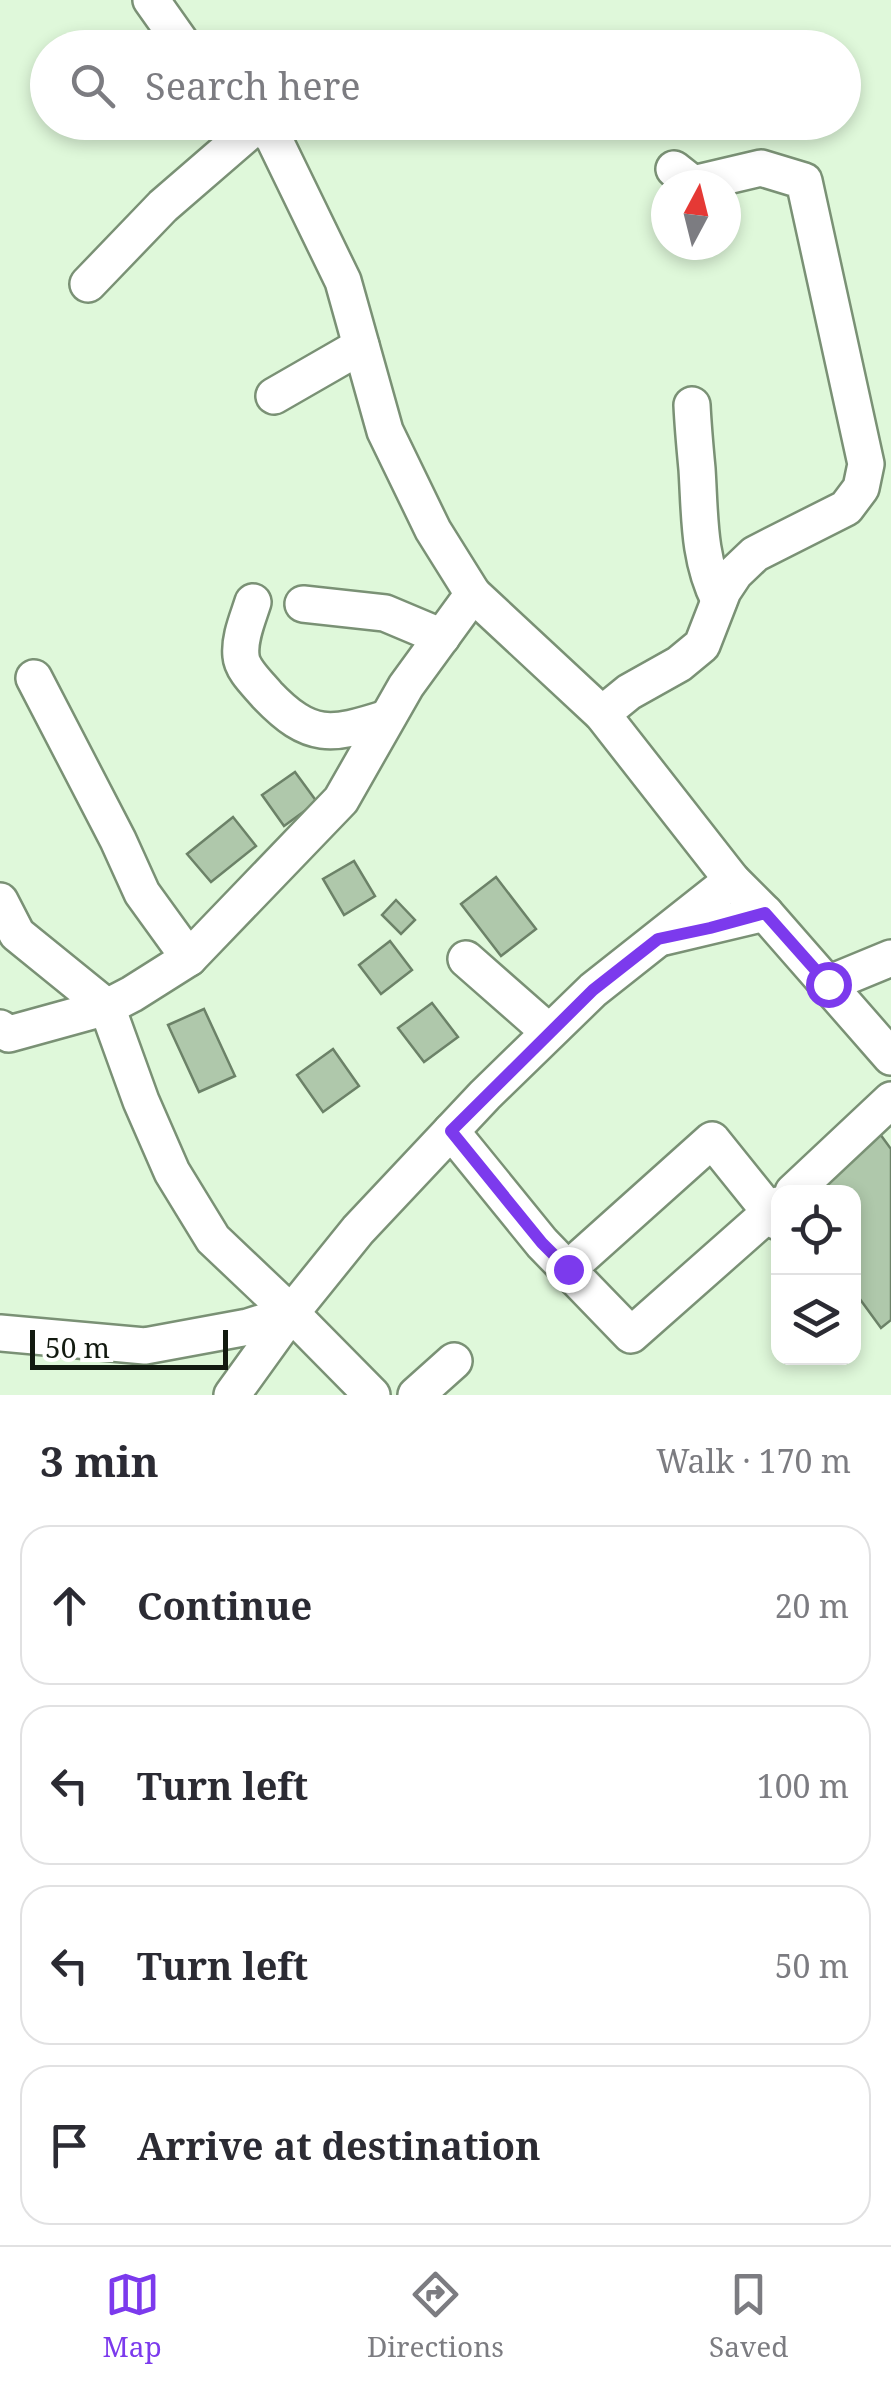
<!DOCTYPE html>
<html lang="en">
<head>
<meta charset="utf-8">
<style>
	body { margin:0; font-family:"Noto Serif",serif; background:#f7f7f7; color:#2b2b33 }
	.controls { position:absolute; right:30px; bottom:30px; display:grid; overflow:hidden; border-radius:20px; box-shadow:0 5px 15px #0003 }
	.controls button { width:90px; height:90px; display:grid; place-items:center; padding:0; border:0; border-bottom:2px solid #e1e1e2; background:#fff; color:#2b2b33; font:50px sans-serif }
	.compass { position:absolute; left:651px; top:170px; width:90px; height:90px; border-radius:50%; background:#fff; box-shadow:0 5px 15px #0003; rotate:7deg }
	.scale { position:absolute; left:30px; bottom:25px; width:198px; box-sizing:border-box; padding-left:10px; border:5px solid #121a10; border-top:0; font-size:28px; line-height:35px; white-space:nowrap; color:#121a10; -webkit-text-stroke:8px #fff; paint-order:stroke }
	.stop { position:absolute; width:30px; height:30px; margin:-22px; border:8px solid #7c3aed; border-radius:50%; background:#fff }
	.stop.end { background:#7c3aed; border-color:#fff; box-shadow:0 2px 10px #0008 }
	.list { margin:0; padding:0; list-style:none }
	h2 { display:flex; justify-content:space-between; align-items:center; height:130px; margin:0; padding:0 40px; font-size:42px }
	h2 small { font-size:32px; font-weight:400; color:#7c7c81 }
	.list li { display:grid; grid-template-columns:65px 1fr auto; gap:30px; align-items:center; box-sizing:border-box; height:160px; margin:0 20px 20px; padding:0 20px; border:2px solid #e1e1e2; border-radius:30px }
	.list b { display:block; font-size:38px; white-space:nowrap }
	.list em { font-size:32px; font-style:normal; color:#7c7c81 }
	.icon { flex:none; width:55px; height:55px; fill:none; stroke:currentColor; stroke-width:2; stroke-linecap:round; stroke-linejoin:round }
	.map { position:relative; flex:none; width:891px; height:1395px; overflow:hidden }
	.search { position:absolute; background:#fff; box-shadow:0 5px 15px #0003; left:30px; right:30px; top:30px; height:110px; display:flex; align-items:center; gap:25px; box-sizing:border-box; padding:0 35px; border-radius:55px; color:#7c7c81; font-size:38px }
	.sheet { height:850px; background:#fff }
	nav { display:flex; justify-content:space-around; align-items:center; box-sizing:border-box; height:140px; border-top:2px solid #e1e1e2; background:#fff; font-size:28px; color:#7c7c81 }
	nav a { display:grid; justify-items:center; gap:5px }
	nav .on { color:#7c3aed }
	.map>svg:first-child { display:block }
	.building { fill:#afc8ab; stroke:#6c8268; stroke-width:2.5 }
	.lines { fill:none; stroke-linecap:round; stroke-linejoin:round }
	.minor-casing { stroke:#7a9175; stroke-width:40 }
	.minor { stroke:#fff; stroke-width:35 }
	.route { stroke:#7c3aed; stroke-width:12 }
</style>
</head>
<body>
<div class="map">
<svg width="891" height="1395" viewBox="0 0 891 1395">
	<rect width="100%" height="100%" fill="#dff8da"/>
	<g class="building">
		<polygon points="295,772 317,802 284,826 262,795"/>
		<polygon points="233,817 256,846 211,882 187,854"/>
		<polygon points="354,861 375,896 344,915 323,879"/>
		<polygon points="496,877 536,929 501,956 461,904"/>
		<polygon points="396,900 415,920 401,934 382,915"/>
		<polygon points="390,941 412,970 381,994 359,965"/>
		<polygon points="432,1003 458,1037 424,1062 398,1028"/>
		<polygon points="204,1009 235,1076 199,1092 168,1025"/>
		<polygon points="333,1049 359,1086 323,1112 297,1075"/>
		<polygon points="880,1134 891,1149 891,1320 881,1328 854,1291 854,1192 801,1192"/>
	</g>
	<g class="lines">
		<g class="minor-casing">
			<g id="minor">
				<polyline points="151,0 185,48"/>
				<polyline points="259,122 274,139 343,281 385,431 433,530 473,594 406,686 341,800 189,958 132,994 107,1007 141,1101 172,1172 213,1239 291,1313 372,1395"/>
				<polyline points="88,284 163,206 259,123"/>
				<polyline points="274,396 361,346"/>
				<path d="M692 405C693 426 695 448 697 469 700 515 698 558 719 600"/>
				<polyline points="473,594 602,714 732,880 765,913 891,1057"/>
				<path d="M253 602C248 618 239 638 241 656 242 670 258 684 267 695 310 740 331 736 387 718"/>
				<polyline points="303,604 385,613 442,637"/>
				<polyline points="34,678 118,840 142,893 189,958"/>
				<polyline points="602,714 629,692 679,664 702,645 723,591 735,573 755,554 846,508 861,488 866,464 804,181 761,168 693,184 674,169"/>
				<polyline points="0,901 17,934 107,1007"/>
				<polyline points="664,937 765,913"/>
				<polyline points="466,959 549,1032"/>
				<polyline points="828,984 891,958"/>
				<polyline points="0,1028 9,1034 107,1007"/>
				<polyline points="451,1131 542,1243 631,1335 778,1205"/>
				<polyline points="793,1192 891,1100"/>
				<polyline points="568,1269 712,1140 778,1222"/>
				<polyline points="0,1333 145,1346 248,1327 291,1313"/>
				<polyline points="232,1395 291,1313 358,1230 485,1095 593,990 732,880"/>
				<polyline points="416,1395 454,1361"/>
			</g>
		</g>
		<use href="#minor" class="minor"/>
	</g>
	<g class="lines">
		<polyline class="route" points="568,1269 542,1243 451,1131 593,990 658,939 710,928 765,913 828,984"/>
	</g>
</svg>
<div class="controls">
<button><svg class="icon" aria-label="locate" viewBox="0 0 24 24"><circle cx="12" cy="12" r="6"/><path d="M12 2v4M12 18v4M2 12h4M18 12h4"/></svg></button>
<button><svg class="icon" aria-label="layers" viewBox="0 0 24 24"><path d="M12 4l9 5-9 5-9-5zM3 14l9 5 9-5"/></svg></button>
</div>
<svg class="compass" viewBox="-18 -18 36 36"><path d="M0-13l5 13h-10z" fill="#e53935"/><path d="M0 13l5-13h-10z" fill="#7c7c81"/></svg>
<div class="scale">50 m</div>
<div class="stop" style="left:828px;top:984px"></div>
<div class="stop end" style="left:568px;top:1269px"></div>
<div class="search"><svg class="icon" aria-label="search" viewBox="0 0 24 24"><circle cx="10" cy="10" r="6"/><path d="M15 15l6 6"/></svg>Search here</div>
</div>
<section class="sheet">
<h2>3 min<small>Walk · 170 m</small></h2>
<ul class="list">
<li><svg class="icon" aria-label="ahead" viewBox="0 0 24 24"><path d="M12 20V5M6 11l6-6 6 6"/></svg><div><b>Continue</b></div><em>20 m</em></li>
<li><svg class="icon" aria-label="left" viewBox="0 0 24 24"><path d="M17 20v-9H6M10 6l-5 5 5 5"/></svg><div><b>Turn left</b></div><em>100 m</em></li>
<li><svg class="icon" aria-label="left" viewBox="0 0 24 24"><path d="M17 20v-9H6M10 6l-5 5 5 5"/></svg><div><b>Turn left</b></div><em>50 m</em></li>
<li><svg class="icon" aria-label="arrive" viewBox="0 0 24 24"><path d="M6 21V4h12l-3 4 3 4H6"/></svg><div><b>Arrive at destination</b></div></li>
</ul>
</section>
<nav>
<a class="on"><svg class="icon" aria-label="map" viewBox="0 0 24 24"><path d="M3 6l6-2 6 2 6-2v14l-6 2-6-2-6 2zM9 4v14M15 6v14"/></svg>Map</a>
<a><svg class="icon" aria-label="directions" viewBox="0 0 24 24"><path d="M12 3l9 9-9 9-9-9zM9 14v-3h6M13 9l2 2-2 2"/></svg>Directions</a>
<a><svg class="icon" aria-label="saved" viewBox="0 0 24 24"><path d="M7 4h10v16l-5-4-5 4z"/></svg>Saved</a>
</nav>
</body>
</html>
